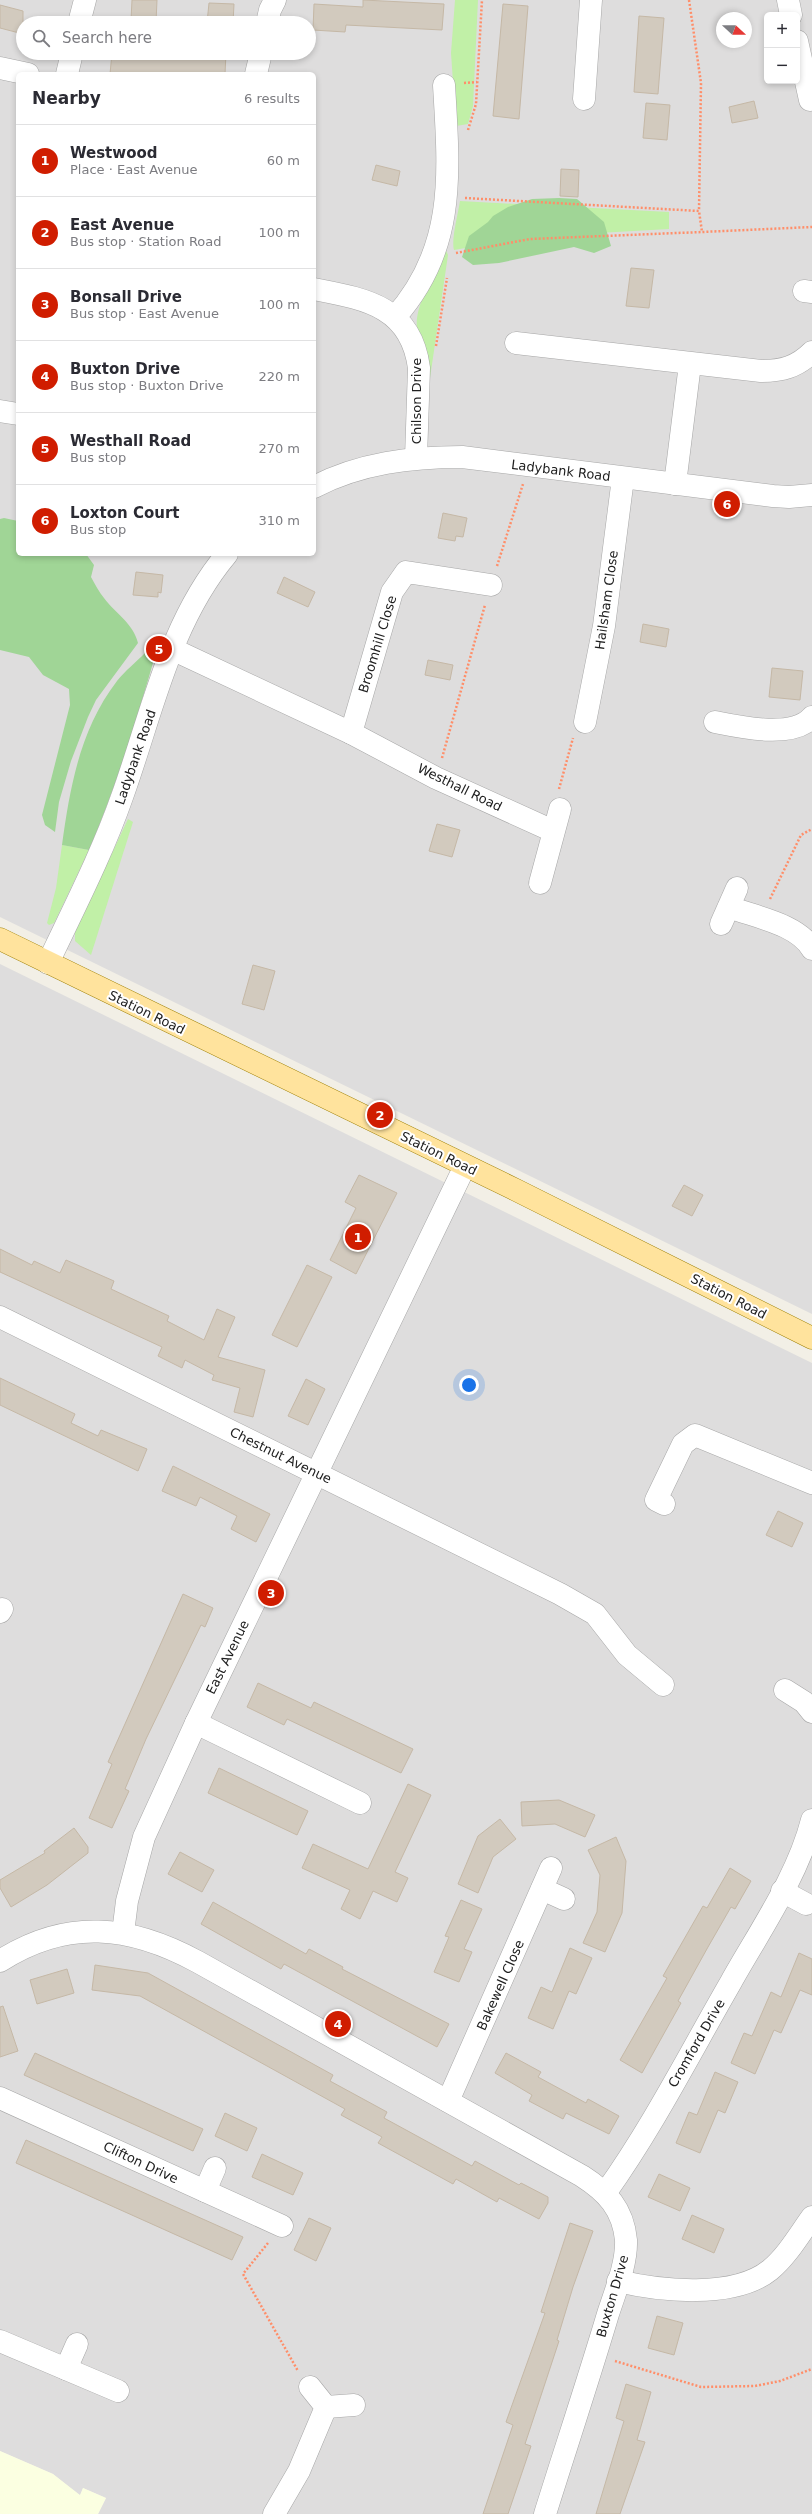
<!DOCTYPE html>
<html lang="en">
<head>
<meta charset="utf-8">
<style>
	body { margin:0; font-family:"DejaVu Sans",sans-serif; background:#f2f2f3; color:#2b2b33 }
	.controls { position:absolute; right:12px; top:12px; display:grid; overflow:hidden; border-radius:6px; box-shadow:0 2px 6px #0003 }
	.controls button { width:36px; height:36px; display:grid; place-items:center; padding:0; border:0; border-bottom:1px solid #e1e1e2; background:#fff; color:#2b2b33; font:20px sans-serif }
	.compass { position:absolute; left:716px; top:12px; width:36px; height:36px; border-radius:50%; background:#fff; box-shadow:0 2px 6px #0003; rotate:111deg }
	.you { position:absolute; left:469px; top:1385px; width:14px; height:14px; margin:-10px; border:3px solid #fff; border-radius:50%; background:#1a73e8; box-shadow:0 0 0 6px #1a73e833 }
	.badge { display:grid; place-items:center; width:26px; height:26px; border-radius:50%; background:#d01d00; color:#fff; font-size:13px; font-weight:700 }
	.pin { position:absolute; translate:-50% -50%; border:2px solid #fff; box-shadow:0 1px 4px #0006 }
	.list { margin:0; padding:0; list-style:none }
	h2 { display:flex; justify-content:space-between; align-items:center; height:52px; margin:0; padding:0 16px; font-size:17px }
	h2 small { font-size:13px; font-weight:400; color:#7c7c81 }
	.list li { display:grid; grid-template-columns:26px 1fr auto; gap:12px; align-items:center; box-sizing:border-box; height:72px; padding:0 16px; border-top:1px solid #e1e1e2 }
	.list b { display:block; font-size:15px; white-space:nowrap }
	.list p { margin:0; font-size:13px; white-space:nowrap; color:#7c7c81 }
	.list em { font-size:13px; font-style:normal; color:#7c7c81 }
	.icon { flex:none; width:22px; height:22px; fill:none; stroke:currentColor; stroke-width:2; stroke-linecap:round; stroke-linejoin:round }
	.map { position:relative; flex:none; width:812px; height:2514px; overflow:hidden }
	.search { position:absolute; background:#fff; box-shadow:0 2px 6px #0003; left:16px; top:16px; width:300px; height:44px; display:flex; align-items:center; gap:10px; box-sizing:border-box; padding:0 14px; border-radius:22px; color:#7c7c81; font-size:15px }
	.panel { position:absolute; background:#fff; box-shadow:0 2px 6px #0003; left:16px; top:72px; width:300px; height:484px; border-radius:6px }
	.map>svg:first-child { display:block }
	.residential { fill:#dedddd; fill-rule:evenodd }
	.education { fill:#fbffe1 }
	.grass { fill:#c1f0a7 }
	.forest { fill:#a0d596 }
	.building { fill:#d2cabe; stroke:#c5b8a6 }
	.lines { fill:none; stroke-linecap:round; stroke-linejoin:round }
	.minor-casing { stroke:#a7a7a7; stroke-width:23 }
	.major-casing { stroke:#9c7e00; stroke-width:23 }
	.path { stroke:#ff8e69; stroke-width:2.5; stroke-dasharray:2 2; stroke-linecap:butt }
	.minor { stroke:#fff; stroke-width:22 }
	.major { stroke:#ffe39d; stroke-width:22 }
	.labels { text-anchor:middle; stroke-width:4; stroke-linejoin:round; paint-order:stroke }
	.street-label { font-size:13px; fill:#202020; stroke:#fff }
</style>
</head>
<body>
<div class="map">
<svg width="812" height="2514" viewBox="0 0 812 2514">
	<rect width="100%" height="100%" fill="#f2efe6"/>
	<g class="residential">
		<path d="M0 0H812V1314L0 917ZM767 15H797V81H767ZM722 18H746V42H722ZM23 23H309V53H23ZM18 74H314V554H18Z"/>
		<polygon points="0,964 812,1363 812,2514 98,2514 106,2498 83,2488 80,2496 53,2474 0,2451"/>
	</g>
	<polygon class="education" points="0,2451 53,2474 80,2495 83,2488 106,2498 98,2514 0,2514"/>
	<g class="grass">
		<polygon points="455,0 478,0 473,106 468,124 456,126 451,53"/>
		<path d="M460 201 669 212V229L528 237 454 250C451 240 458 214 460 201Z"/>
		<path d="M445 248 448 255 430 378C430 356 419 346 417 328 414 307 436 269 445 248Z"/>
		<polygon points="128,819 133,822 91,955 75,941 75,932"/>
		<polygon points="62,845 89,850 58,915 54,923 49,925 47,923 56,888"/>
	</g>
	<g class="forest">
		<polygon points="559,198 577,199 604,222 611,246 594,253 574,247 499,263 473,265 462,257 469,236 488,222 493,216 508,207 532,199"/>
		<path d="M4 518 18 521V554H86L94 565 91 577C95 584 99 592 104 598 116 614 133 623 138 643L96 700 88 717 71 761 59 802 55 832 45 825 42 815 70 705 69 689 43 675 29 657 0 650V519Z"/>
		<path d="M145 653 155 656C136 722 116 787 89 850L62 845C70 787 80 729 117 681 125 671 136 662 145 653Z"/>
	</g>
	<g class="building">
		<polygon points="132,0 157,0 156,22 131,20"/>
		<polygon points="363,0 444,4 442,30 346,25 345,32 313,30 314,4 363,7"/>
		<polygon points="209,3 234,4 233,23 207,23"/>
		<polygon points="503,4 528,6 519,119 493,116"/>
		<polygon points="0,5 23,11 23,34 0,28"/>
		<polygon points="639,16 664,18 658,94 634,92"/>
		<polygon points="112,53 201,56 201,53 226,53 225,74 110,74"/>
		<polygon points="754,101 758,118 732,123 729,107"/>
		<polygon points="646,103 670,105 667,140 643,138"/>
		<polygon points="376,165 400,171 397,186 372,180"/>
		<polygon points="561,169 579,170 578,197 560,196"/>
		<polygon points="631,268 654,270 649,308 626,306"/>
		<polygon points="443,513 467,518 463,537 456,536 455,541 438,538"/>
		<polygon points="136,572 163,575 161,593 158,592 158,597 133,595"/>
		<polygon points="284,577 315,592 308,607 277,593"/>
		<polygon points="643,624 669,629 666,647 640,642"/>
		<polygon points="428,660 453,665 450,680 425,675"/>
		<polygon points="772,668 803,671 800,700 769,697"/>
		<polygon points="437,824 460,830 452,857 429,851"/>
		<polygon points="253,965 275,971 264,1010 242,1004"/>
		<polygon points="359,1175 397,1193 356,1274 330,1260 356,1208 345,1202"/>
		<polygon points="684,1185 703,1195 692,1216 672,1206"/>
		<polygon points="0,1249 32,1265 34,1261 60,1273 66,1260 114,1281 111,1289 169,1316 167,1321 204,1340 217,1309 235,1317 218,1357 265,1370 253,1417 234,1412 240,1388 212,1380 214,1375 185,1360 182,1368 158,1356 162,1347 0,1272"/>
		<polygon points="307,1265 332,1277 297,1347 272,1335"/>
		<polygon points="0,1378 75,1414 71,1423 98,1436 101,1430 147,1449 138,1471 0,1405"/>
		<polygon points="306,1379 325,1389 308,1425 288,1416"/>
		<polygon points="173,1466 270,1514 256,1542 231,1529 237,1516 200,1497 196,1506 162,1491"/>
		<polygon points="778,1511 803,1523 792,1547 766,1535"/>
		<polygon points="183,1594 213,1608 205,1627 201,1625 146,1739 125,1789 129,1791 112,1828 89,1818 112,1764 108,1762"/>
		<polygon points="258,1683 311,1708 314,1702 413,1749 401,1773 287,1719 284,1725 247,1707"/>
		<polygon points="219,1768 308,1811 297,1835 208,1793"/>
		<polygon points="408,1784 431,1795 395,1872 408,1878 397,1902 373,1891 360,1919 341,1909 350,1890 302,1868 313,1844 368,1869"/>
		<polygon points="559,1800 595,1815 585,1837 555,1824 522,1826 521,1802"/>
		<polygon points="500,1819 516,1839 493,1857 478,1893 458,1884 478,1836"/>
		<polygon points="74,1828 88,1847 88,1853 47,1885 11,1907 0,1888 0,1880 45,1853 44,1851"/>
		<polygon points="616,1837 626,1861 622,1913 605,1952 583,1943 597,1912 600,1875 588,1850"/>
		<polygon points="180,1852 214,1870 202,1892 168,1874"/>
		<polygon points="730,1868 751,1881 735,1909 731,1907 708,1947 678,2001 681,2003 642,2073 620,2060 667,1978 663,1976 703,1906 707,1908"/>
		<polygon points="461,1900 482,1909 464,1949 472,1952 459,1982 434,1972 449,1937 445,1936"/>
		<polygon points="213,1902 306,1954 309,1949 343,1967 342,1969 449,2024 437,2047 284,1964 281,1969 201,1924"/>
		<polygon points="570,1948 592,1958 576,1994 569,1991 553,2029 528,2018 541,1987 552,1992"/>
		<polygon points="799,1953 812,1959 812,1995 800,1990 781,2033 774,2030 755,2074 731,2063 744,2033 752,2036 771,1992 781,1997"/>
		<polygon points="95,1965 148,1973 333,2075 330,2081 387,2112 384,2118 472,2166 475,2161 519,2185 521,2183 548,2197 548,2203 539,2219 499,2198 497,2202 456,2179 453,2184 378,2143 382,2137 341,2115 345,2109 140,1996 92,1990"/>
		<polygon points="67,1969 74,1993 37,2004 30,1980"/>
		<polygon points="3,2006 18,2051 0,2057 0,2007"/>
		<polygon points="35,2053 203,2129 193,2151 24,2075"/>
		<polygon points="506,2053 541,2072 538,2077 586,2103 588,2099 619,2116 609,2134 566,2113 563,2119 529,2101 532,2095 495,2073"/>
		<polygon points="715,2072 738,2082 725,2113 718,2110 700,2153 676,2143 689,2112 697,2115"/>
		<polygon points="225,2113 257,2128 247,2151 215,2136"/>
		<polygon points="26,2140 243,2237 232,2260 16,2163"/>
		<polygon points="262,2154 303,2173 293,2195 252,2177"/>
		<polygon points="659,2174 690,2188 680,2211 648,2197"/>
		<polygon points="692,2215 724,2229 714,2253 682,2239"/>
		<polygon points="309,2218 331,2228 316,2261 294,2250"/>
		<polygon points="570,2223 593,2231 573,2287 557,2340 559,2341 525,2444 531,2446 508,2514 483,2514 513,2425 506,2422 545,2313 541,2312"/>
		<polygon points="657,2316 683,2323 674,2355 648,2348"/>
		<polygon points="626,2384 651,2392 637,2440 645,2442 620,2514 596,2514 624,2421 616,2418"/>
	</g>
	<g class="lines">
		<g class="minor-casing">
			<g id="minor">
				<polyline points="788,0 791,15"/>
				<polyline points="79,23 85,0"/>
				<polyline points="267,23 270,10 275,0"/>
				<polyline points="797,41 810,100"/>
				<polyline points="0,68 28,74"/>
				<polyline points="67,74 72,53"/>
				<polyline points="256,74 261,53"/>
				<polyline points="584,99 591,0"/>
				<path d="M314 289C365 299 411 306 419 368L416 458"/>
				<polyline points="804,291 812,292"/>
				<path d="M395 317C457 248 449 171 444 85"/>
				<path d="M516 343 761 371C782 371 797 367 812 352"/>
				<polyline points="0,411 18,414"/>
				<polyline points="675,484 690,364"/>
				<path d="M314 487C360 463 411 457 462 457L773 496 789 497 812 495"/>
				<polyline points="172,649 351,733 436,778 553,831"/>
				<polyline points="585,722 604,626 623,478"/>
				<path d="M715 722C740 727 793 739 812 717"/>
				<polyline points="351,733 392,592 406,572 491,585"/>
				<polyline points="540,883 560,809"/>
				<path d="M729 907C755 917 798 924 812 949"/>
				<polyline points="721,924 737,888"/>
				<path d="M48 963C74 908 102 854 122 797 152 714 169 623 227 554"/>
				<polyline points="0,1317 560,1594 595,1614 627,1655 663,1685"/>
				<polyline points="664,1504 656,1500 683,1444 695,1435 812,1483"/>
				<polyline points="0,1612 2,1609"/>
				<polyline points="785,1690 804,1702 812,1712"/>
				<polyline points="196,1723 360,1803"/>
				<polyline points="542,1889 564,1899"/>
				<polyline points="782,1891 806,1904"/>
				<polyline points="123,1933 127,1901 144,1837 196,1723 465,1166"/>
				<path d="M0 1961C67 1918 130 1925 198 1962L582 2176C607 2192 623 2209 626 2240 627 2264 615 2292 608 2314 588 2381 566 2447 545 2514"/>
				<polyline points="0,2098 282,2226"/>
				<polyline points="448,2101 551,1868"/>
				<polyline points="205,2191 215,2168"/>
				<path d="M606 2192C653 2126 690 2053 731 1982 759 1932 798 1876 812 1820"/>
				<path d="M618 2281C660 2291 734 2299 770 2270 787 2256 799 2235 812 2217"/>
				<polyline points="0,2341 118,2391"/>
				<polyline points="66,2369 77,2344"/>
				<polyline points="326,2407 354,2405"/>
				<polyline points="274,2514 299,2471 326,2407 310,2387"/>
			</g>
		</g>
		<g class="major-casing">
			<polyline id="major" points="0,939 516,1190 812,1338"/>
		</g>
		<g class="path">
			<polyline points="689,0 701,83 699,211"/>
			<polyline points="464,83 477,82"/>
			<polyline points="468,130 476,104 482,0"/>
			<polyline points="465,198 699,211 702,232 812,227"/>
			<polyline points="456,253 530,239 702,232"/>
			<polyline points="436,346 447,278"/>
			<polyline points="497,566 523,484"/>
			<polyline points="442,758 485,605"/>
			<polyline points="559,789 573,738"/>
			<polyline points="770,899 801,835 812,829"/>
			<polyline points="268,2243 243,2274 298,2371"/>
			<polyline points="615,2361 701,2387 755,2386 780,2381 812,2369"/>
		</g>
		<use href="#minor" class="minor"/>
		<use href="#major" class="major"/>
	</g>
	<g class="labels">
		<g class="street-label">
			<text transform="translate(416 401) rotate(-90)" y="5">Chilson Drive</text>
			<text transform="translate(561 470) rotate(7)" y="5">Ladybank Road</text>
			<text transform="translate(606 600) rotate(-82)" y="5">Hailsham Close</text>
			<text transform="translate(377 644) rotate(-73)" y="5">Broomhill Close</text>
			<text transform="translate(135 757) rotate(-71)" y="5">Ladybank Road</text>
			<text transform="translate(460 787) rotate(26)" y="5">Westhall Road</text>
			<text transform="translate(147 1012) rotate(26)" y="5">Station Road</text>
			<text transform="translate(439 1153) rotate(26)" y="5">Station Road</text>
			<text transform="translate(729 1296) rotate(27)" y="5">Station Road</text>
			<text transform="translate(281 1455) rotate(26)" y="5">Chestnut Avenue</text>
			<text transform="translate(227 1657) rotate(-64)" y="5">East Avenue</text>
			<text transform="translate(500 1985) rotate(-66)" y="5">Bakewell Close</text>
			<text transform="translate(696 2043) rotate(-60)" y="5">Cromford Drive</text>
			<text transform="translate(141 2162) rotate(25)" y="5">Clifton Drive</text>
			<text transform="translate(612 2296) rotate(-74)" y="5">Buxton Drive</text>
		</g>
	</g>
</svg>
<div class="controls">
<button>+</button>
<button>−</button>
</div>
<svg class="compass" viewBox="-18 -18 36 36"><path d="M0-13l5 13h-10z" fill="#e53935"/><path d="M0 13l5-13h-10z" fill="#7c7c81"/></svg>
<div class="you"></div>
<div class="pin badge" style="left:358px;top:1237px">1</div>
<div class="pin badge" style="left:380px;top:1115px">2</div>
<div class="pin badge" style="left:271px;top:1593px">3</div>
<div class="pin badge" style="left:338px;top:2024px">4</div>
<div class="pin badge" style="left:159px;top:649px">5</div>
<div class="pin badge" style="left:727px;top:504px">6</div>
<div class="search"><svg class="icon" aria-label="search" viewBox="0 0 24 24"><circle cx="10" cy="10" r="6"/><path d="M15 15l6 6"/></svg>Search here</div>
<section class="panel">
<h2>Nearby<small>6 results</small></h2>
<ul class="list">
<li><span class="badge">1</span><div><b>Westwood</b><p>Place · East Avenue</p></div><em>60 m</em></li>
<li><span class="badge">2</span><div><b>East Avenue</b><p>Bus stop · Station Road</p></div><em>100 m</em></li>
<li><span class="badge">3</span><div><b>Bonsall Drive</b><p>Bus stop · East Avenue</p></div><em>100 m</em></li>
<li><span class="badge">4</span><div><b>Buxton Drive</b><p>Bus stop · Buxton Drive</p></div><em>220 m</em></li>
<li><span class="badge">5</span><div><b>Westhall Road</b><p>Bus stop</p></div><em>270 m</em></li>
<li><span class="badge">6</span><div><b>Loxton Court</b><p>Bus stop</p></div><em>310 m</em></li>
</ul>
</section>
</div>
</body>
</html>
